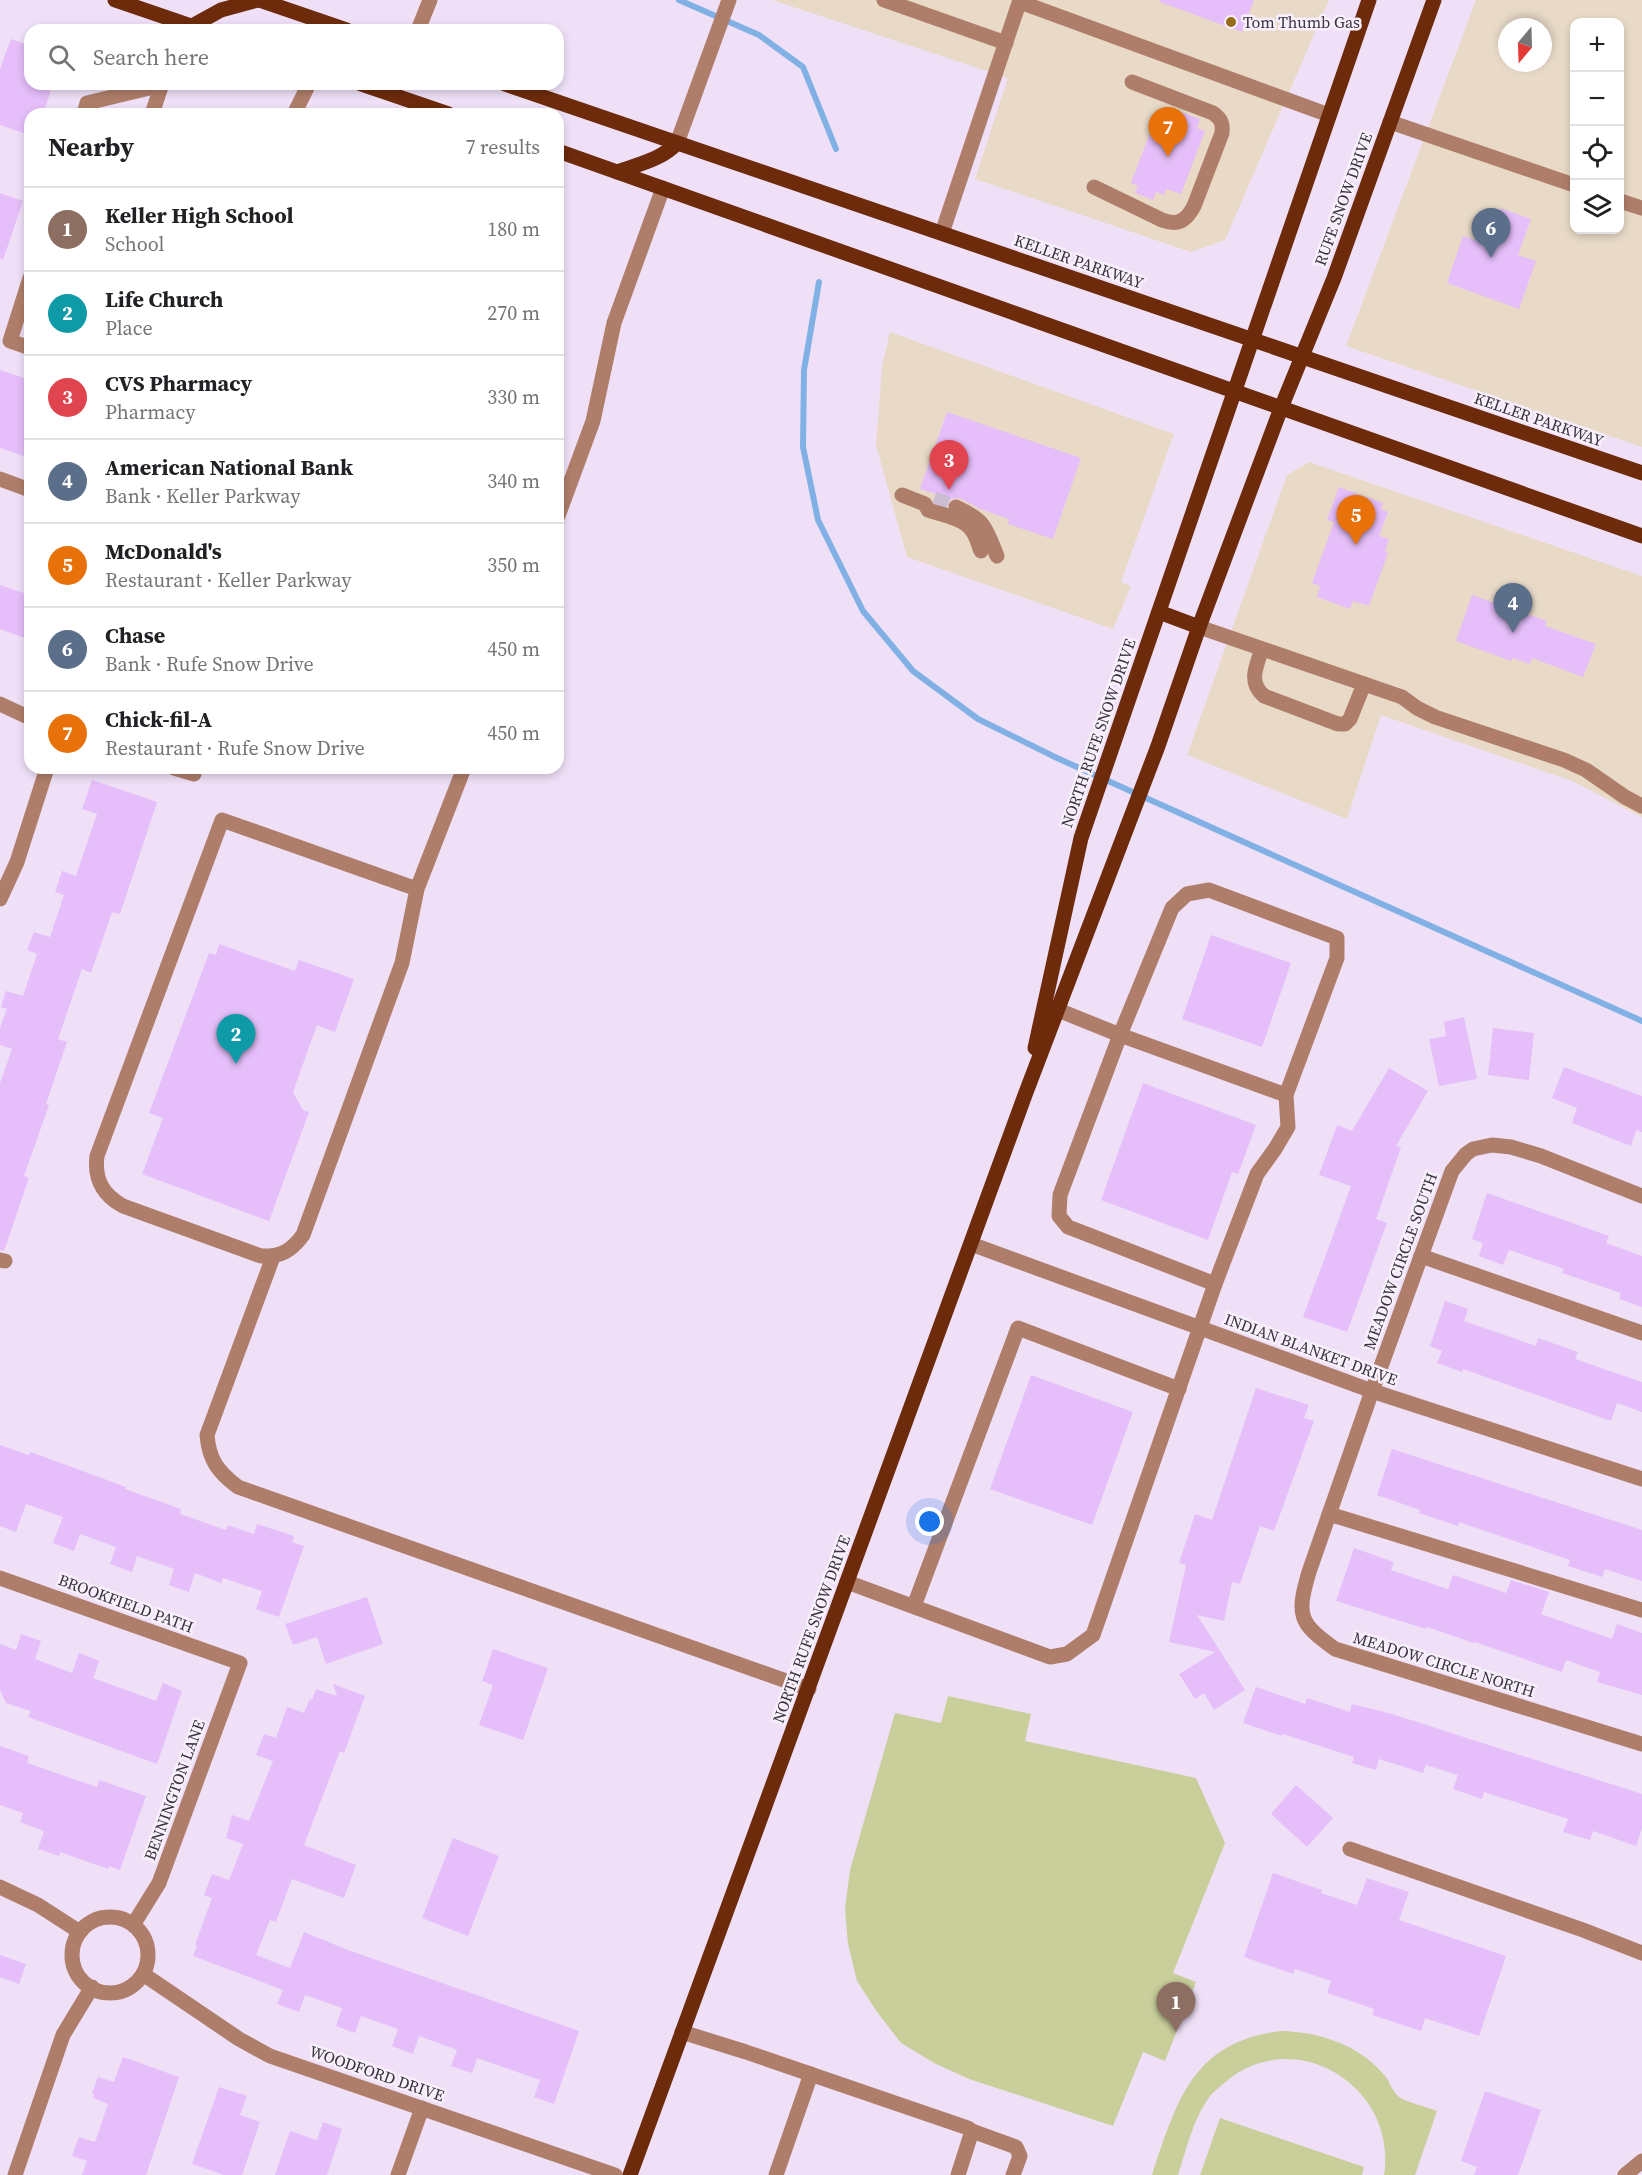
<!DOCTYPE html>
<html lang="en">
<head>
<meta charset="utf-8">
<style>
	body { margin:0; font-family:"Source Serif 4",serif; background:#f6f6f6; color:#202124 }
	.controls { position:absolute; right:18px; top:18px; display:grid; overflow:hidden; border-radius:12px; box-shadow:0 3px 9px #0003 }
	.controls button { width:54px; height:54px; display:grid; place-items:center; padding:0; border:0; border-bottom:2px solid #e0e0e0; background:#fff; color:#202124; font:30px sans-serif }
	.compass { position:absolute; left:1498px; top:18px; width:54px; height:54px; border-radius:50%; background:#fff; box-shadow:0 3px 9px #0003; rotate:199deg }
	.you { position:absolute; left:930px; top:1522px; width:21px; height:21px; margin:-15px; border:4px solid #fff; border-radius:50%; background:#1a73e8; box-shadow:0 0 0 9px #1a73e833 }
	.badge { display:grid; place-items:center; width:39px; height:39px; border-radius:50%; background:#7c3aed; color:#fff; font-size:20px; font-weight:700 }
	.pin { position:absolute; translate:-50% -50px; filter:drop-shadow(0 2px 3px #0008) }
	.pin::after { content:''; position:absolute; top:32px; width:21px; height:18px; background:inherit; clip-path:polygon(0 0,100% 0,50% 100%) }
	.list { margin:0; padding:0; list-style:none }
	h2 { display:flex; justify-content:space-between; align-items:center; height:78px; margin:0; padding:0 24px; font-size:26px }
	h2 small { font-size:20px; font-weight:400; color:#757577 }
	.list li { display:grid; grid-template-columns:39px 1fr auto; gap:18px; align-items:center; box-sizing:border-box; height:84px; padding:0 24px; border-top:2px solid #e0e0e0 }
	.list b { display:block; font-size:22px; white-space:nowrap }
	.list p { margin:0; font-size:20px; white-space:nowrap; color:#757577 }
	.list em { font-size:20px; font-style:normal; color:#757577 }
	.icon { flex:none; width:33px; height:33px; fill:none; stroke:currentColor; stroke-width:2; stroke-linecap:round; stroke-linejoin:round }
	.map { position:relative; flex:none; width:1642px; height:2175px; overflow:hidden }
	.search { position:absolute; background:#fff; box-shadow:0 3px 9px #0003; left:24px; top:24px; width:540px; height:66px; display:flex; align-items:center; gap:15px; box-sizing:border-box; padding:0 21px; border-radius:18px; color:#757577; font-size:22px }
	.panel { position:absolute; background:#fff; box-shadow:0 3px 9px #0003; left:24px; top:108px; width:540px; height:666px; border-radius:18px }
	.map>svg:first-child { display:block }
	.commercial { fill:#e9dac8; fill-rule:evenodd }
	.green { fill:#c9cf9b }
	.lines { fill:none; stroke-linecap:round; stroke-linejoin:round }
	.stream { stroke:#81b1e4; stroke-width:6 }
	.building { fill:#e5befa }
	.minor-tunnel { stroke:#cbbdd2; stroke-width:15; stroke-dasharray:15 8; stroke-linecap:butt }
	.minor { stroke:#af7e6a; stroke-width:15 }
	.major { stroke:#6d2b0b; stroke-width:15 }
	.poi-dot { fill:#976c19; stroke:#f9f0fe; stroke-width:2 }
	.labels { text-anchor:middle; stroke-width:5; stroke-linejoin:round; paint-order:stroke }
	.poi-label { font-size:16px; fill:#39333c; stroke:#f9f0fe; text-anchor:start }
	.street-label { font-size:16px; fill:#39333c; stroke:#f9f0fe }
</style>
</head>
<body>
<div class="map">
<svg width="1642" height="2175" viewBox="0 0 1642 2175">
	<rect width="100%" height="100%" fill="#efe0f8"/>
	<g class="commercial">
		<polygon points="772,0 1329,0 1225,240 1191,252 975,179 1008,78"/>
		<path d="M1476 0H1642V447L1346 346ZM1574 22H1620V230H1574ZM1507 27H1543V63H1507Z"/>
		<polygon points="890,332 1174,434 1121,582 1131,586 1113,629 907,557 876,445 882,366"/>
		<polygon points="1309,462 1642,576 1642,817 1572,781 1381,715 1347,819 1187,755 1287,475"/>
	</g>
	<g class="green">
		<polygon points="948,1696 1031,1714 1025,1741 1196,1778 1225,1843 1173,1973 1196,1982 1165,2061 1143,2052 1113,2126 969,2079 934,2063 901,2043 877,2012 857,1981 848,1944 845,1909 850,1870 895,1713 941,1723"/>
		<path d="M1281 2031C1320 2032 1360 2045 1385 2076 1390 2082 1392 2091 1398 2096 1404 2102 1428 2107 1437 2111L1415 2175H1384C1398 2089 1299 2025 1229 2079 1221 2086 1211 2093 1206 2102 1192 2123 1186 2151 1178 2175H1152C1177 2101 1192 2042 1281 2031Z"/>
		<polygon points="1220,2118 1364,2167 1362,2175 1200,2175"/>
	</g>
	<g class="lines">
		<g class="stream">
			<polyline points="679,0 759,35 803,67 836,149"/>
			<polyline points="819,282 804,370 803,447 818,520 863,611 913,671 978,719 1057,758 1642,1021"/>
		</g>
	</g>
	<g class="building">
		<polygon points="1160,0 1254,0 1242,32 1160,2"/>
		<polygon points="11,39 30,46 30,84 53,84 43,114 30,114 30,135 0,125 0,69"/>
		<polygon points="1170,108 1200,119 1197,128 1205,131 1181,194 1166,189 1164,195 1156,192 1153,200 1135,193 1138,186 1131,183 1158,112 1167,116"/>
		<polygon points="0,193 23,201 3,260 0,259"/>
		<polygon points="1500,208 1531,219 1518,255 1536,261 1519,309 1447,283 1463,236 1488,244"/>
		<polygon points="0,370 30,380 30,458 0,448"/>
		<polygon points="947,412 1081,458 1053,539 1008,524 1009,519 980,509 960,498 951,499 947,505 935,502 936,494 920,489"/>
		<polygon points="1339,487 1383,503 1381,509 1388,512 1379,536 1389,539 1385,552 1388,553 1369,606 1353,601 1350,609 1317,597 1320,586 1312,583 1334,522 1327,520"/>
		<polygon points="0,585 30,595 30,640 0,629"/>
		<polygon points="1472,595 1547,621 1545,626 1596,644 1583,677 1532,658 1530,664 1512,658 1511,661 1456,641"/>
		<polygon points="92,780 157,802 120,914 112,912 91,973 82,969 58,1039 67,1042 46,1104 49,1105 24,1176 29,1178 4,1251 0,1250 0,1083 12,1049 0,1045 0,1028 7,1009 1,1007 6,991 23,996 37,954 27,950 34,932 50,937 64,895 55,892 62,871 76,876 97,814 82,809"/>
		<polygon points="1211,935 1291,963 1262,1047 1182,1019"/>
		<polygon points="219,944 295,971 299,960 354,979 335,1032 317,1025 293,1092 303,1110 309,1112 269,1221 142,1174 163,1118 149,1113 209,953 216,955"/>
		<polygon points="1464,1017 1477,1079 1439,1086 1429,1039 1446,1036 1444,1022"/>
		<polygon points="1493,1028 1534,1033 1529,1080 1488,1075"/>
		<polygon points="1564,1067 1642,1096 1642,1132 1636,1130 1631,1146 1572,1123 1577,1108 1552,1098"/>
		<polygon points="1389,1068 1428,1091 1396,1146 1401,1147 1376,1219 1387,1223 1347,1332 1303,1317 1351,1186 1319,1175 1337,1125 1352,1131"/>
		<polygon points="1143,1083 1256,1125 1238,1174 1232,1172 1208,1240 1101,1200"/>
		<polygon points="1487,1193 1609,1236 1606,1243 1642,1256 1642,1307 1619,1299 1621,1293 1562,1273 1564,1269 1509,1250 1503,1265 1479,1256 1483,1243 1472,1239"/>
		<polygon points="1445,1301 1468,1309 1464,1321 1536,1346 1538,1338 1578,1352 1575,1359 1642,1382 1642,1412 1617,1403 1611,1421 1463,1369 1462,1372 1437,1363 1442,1351 1430,1346"/>
		<polygon points="1031,1375 1133,1412 1092,1525 990,1489"/>
		<polygon points="1256,1388 1309,1405 1304,1418 1314,1421 1274,1531 1260,1526 1240,1584 1232,1582 1224,1621 1197,1615 1245,1690 1214,1710 1204,1693 1195,1699 1179,1674 1215,1652 1169,1642 1186,1565 1179,1563 1195,1514 1212,1520"/>
		<polygon points="0,1445 28,1455 31,1452 126,1487 125,1489 181,1509 180,1514 226,1530 228,1525 254,1534 257,1524 294,1536 292,1542 304,1546 279,1617 256,1609 262,1591 223,1578 221,1583 195,1573 189,1592 169,1585 174,1569 137,1556 132,1572 110,1564 116,1547 80,1534 74,1551 53,1543 63,1517 26,1504 16,1532 0,1526"/>
		<polygon points="1392,1449 1642,1530 1642,1581 1605,1569 1602,1577 1568,1566 1570,1560 1459,1522 1458,1526 1419,1513 1420,1510 1377,1495"/>
		<polygon points="1354,1548 1394,1562 1391,1570 1448,1589 1453,1575 1506,1593 1511,1580 1549,1592 1541,1614 1612,1639 1617,1624 1642,1633 1642,1695 1597,1682 1600,1672 1566,1660 1562,1672 1475,1642 1474,1643 1427,1627 1426,1629 1336,1601"/>
		<polygon points="367,1597 383,1644 326,1664 317,1637 293,1645 285,1624"/>
		<polygon points="21,1634 41,1641 35,1659 72,1673 79,1653 99,1661 93,1678 156,1701 163,1683 182,1691 157,1764 28,1717 31,1711 6,1703 0,1690 0,1644 16,1650"/>
		<polygon points="493,1649 548,1668 523,1740 479,1725 493,1685 482,1681"/>
		<polygon points="333,1684 365,1696 344,1753 340,1751 304,1845 356,1865 344,1898 292,1879 276,1922 270,1920 256,1955 290,1968 304,1932 348,1950 579,2031 554,2104 534,2097 540,2080 477,2058 472,2073 451,2066 457,2050 419,2036 413,2054 392,2046 398,2029 361,2016 355,2033 336,2026 342,2008 305,1995 299,2012 277,2004 283,1990 193,1956 197,1946 195,1945 212,1898 204,1895 212,1874 229,1880 243,1844 226,1838 232,1815 249,1821 273,1761 256,1755 264,1734 276,1738 287,1707 304,1713 310,1699 312,1700 316,1689 337,1696"/>
		<polygon points="1256,1687 1305,1704 1307,1698 1350,1712 1352,1704 1392,1714 1642,1794 1642,1828 1636,1846 1593,1831 1590,1840 1563,1832 1568,1819 1484,1792 1482,1799 1453,1789 1458,1775 1426,1765 1423,1773 1379,1759 1376,1770 1352,1763 1354,1757 1283,1734 1282,1736 1243,1723"/>
		<polygon points="0,1746 29,1756 27,1763 97,1787 99,1780 146,1796 120,1870 109,1866 108,1869 60,1852 59,1856 38,1849 44,1831 20,1822 23,1813 0,1805"/>
		<polygon points="1296,1785 1333,1818 1307,1847 1271,1814"/>
		<polygon points="453,1838 499,1856 468,1936 422,1918"/>
		<polygon points="1273,1873 1322,1890 1321,1893 1357,1905 1367,1878 1409,1892 1399,1920 1506,1956 1479,2036 1425,2018 1421,2031 1372,2015 1374,2009 1327,1993 1331,1981 1295,1969 1293,1974 1244,1957"/>
		<polygon points="0,1955 26,1964 19,1984 0,1977"/>
		<polygon points="123,2057 179,2077 146,2175 82,2175 87,2161 72,2156 79,2137 95,2142 108,2104 93,2098 94,2094 92,2093 98,2077 114,2082"/>
		<polygon points="219,2087 247,2096 240,2115 260,2122 242,2175 224,2175 192,2164"/>
		<polygon points="1485,2091 1541,2110 1518,2175 1474,2175 1477,2167 1461,2161"/>
		<polygon points="323,2122 342,2129 327,2175 275,2175 290,2131 317,2140"/>
	</g>
	<g class="lines">
		<polyline class="minor-tunnel" points="934,499 956,507"/>
		<g class="minor">
			<polyline points="884,0 1006,43"/>
			<polyline points="1020,2 1329,115"/>
			<polyline points="418,30 430,0"/>
			<polyline points="84,114 87,103 162,85"/>
			<polyline points="152,114 162,84"/>
			<polyline points="294,114 309,84"/>
			<polyline points="1390,122 1574,185"/>
			<polyline points="677,143 729,0"/>
			<path d="M1094 187 1162 220C1178 226 1186 221 1194 206L1222 133C1223 123 1221 119 1213 113L1132 82"/>
			<polyline points="1620,201 1642,208"/>
			<polyline points="942,233 1020,0"/>
			<polyline points="30,278 10,341 30,348"/>
			<polyline points="0,479 30,490"/>
			<path d="M902 495 925 504 928 510C942 515 965 518 973 532 977 537 978 545 981 551"/>
			<path d="M956 507C986 521 985 527 997 556"/>
			<polyline points="558,516 593,421 614,323 663,188"/>
			<polyline points="1199,627 1402,697 1417,708 1435,717 1564,760 1586,770 1625,797 1642,806"/>
			<path d="M1262 649C1256 667 1248 682 1264 696L1338 724H1345L1350 719 1364 684"/>
			<polyline points="0,704 30,718"/>
			<polyline points="174,768 194,774"/>
			<path d="M417 889 402 963 303 1235C291 1251 281 1257 261 1256L123 1206C103 1195 94 1180 97 1156L222 820 417 889 464 768"/>
			<polyline points="0,899 17,862 47,768"/>
			<polyline points="1058,1010 1120,1035 1060,1195 1059,1216 1068,1227 1076,1230 1215,1284"/>
			<path d="M1642 1196 1541 1156 1511 1147 1492 1145 1473 1149 1466 1154 1452 1171 1372 1391 1309 1572C1296 1616 1299 1623 1335 1649L1642 1744"/>
			<polyline points="971,1244 1372,1391 1642,1479"/>
			<polyline points="1421,1256 1642,1333"/>
			<path d="M273 1257 207 1435C209 1460 218 1472 238 1487L809 1689"/>
			<polyline points="0,1260 5,1261"/>
			<polyline points="1329,1514 1642,1610"/>
			<polyline points="0,1578 240,1663 159,1883 133,1925"/>
			<polyline points="847,1582 1050,1657 1067,1654 1093,1635 1215,1284 1257,1174 1275,1149 1288,1127 1286,1095 1337,958 1337,938 1209,890 1187,894 1172,908 1120,1035 1286,1095"/>
			<polyline points="914,1606 1018,1328 1179,1389"/>
			<polyline points="1350,1849 1583,1930 1642,1953"/>
			<polyline points="0,1887 38,1905 80,1932"/>
			<circle cx="110" cy="1955" r="38"/>
			<polyline points="143,1974 239,2039 270,2056 615,2175"/>
			<polyline points="682,2032 746,2052 968,2128 972,2131 958,2175"/>
			<polyline points="972,2131 1016,2147 1020,2156 1013,2175"/>
			<polyline points="15,2175 63,2035 92,1987"/>
			<polyline points="398,2175 422,2108"/>
			<polyline points="776,2175 811,2074"/>
			<polyline points="1625,2175 1642,2161"/>
		</g>
		<g class="major">
			<polyline points="115,0 203,30"/>
			<polyline points="259,0 347,30"/>
			<polyline points="192,26 221,10 258,0"/>
			<polyline points="361,84 449,114"/>
			<polyline points="505,84 1642,473"/>
			<polyline points="558,151 1642,536"/>
			<path d="M617 172C639 164 661 160 677 143"/>
			<polyline points="1159,612 1199,627"/>
			<polyline points="1035,1048 1081,838 1369,0"/>
			<polyline points="630,2175 1025,1095 1158,746 1199,627 1281,408 1334,278 1434,0"/>
		</g>
	</g>
	<circle class="poi-dot" cx="1231" cy="22" r="6"/>
	<g class="labels">
		<g class="poi-label">
			<text x="1243" y="28">Tom Thumb Gas</text>
		</g>
		<g class="street-label">
			<text transform="translate(1343 199) rotate(-70)" y="6">RUFE SNOW DRIVE</text>
			<text transform="translate(1079 261) rotate(19)" y="6">KELLER PARKWAY</text>
			<text transform="translate(1539 419) rotate(19)" y="6">KELLER PARKWAY</text>
			<text transform="translate(1098 733) rotate(-71)" y="6">NORTH RUFE SNOW DRIVE</text>
			<text transform="translate(1400 1261) rotate(-70)" y="6">MEADOW CIRCLE SOUTH</text>
			<text transform="translate(1311 1349) rotate(20)" y="6">INDIAN BLANKET DRIVE</text>
			<text transform="translate(126 1603) rotate(20)" y="6">BROOKFIELD PATH</text>
			<text transform="translate(811 1629) rotate(-70)" y="6">NORTH RUFE SNOW DRIVE</text>
			<text transform="translate(1444 1664) rotate(17)" y="6">MEADOW CIRCLE NORTH</text>
			<text transform="translate(174 1790) rotate(-70)" y="6">BENNINGTON LANE</text>
			<text transform="translate(377 2073) rotate(19)" y="6">WOODFORD DRIVE</text>
		</g>
	</g>
</svg>
<div class="controls">
<button>+</button>
<button>−</button>
<button><svg class="icon" aria-label="locate" viewBox="0 0 24 24"><circle cx="12" cy="12" r="6"/><path d="M12 2v4M12 18v4M2 12h4M18 12h4"/></svg></button>
<button><svg class="icon" aria-label="layers" viewBox="0 0 24 24"><path d="M12 4l9 5-9 5-9-5zM3 14l9 5 9-5"/></svg></button>
</div>
<svg class="compass" viewBox="-18 -18 36 36"><path d="M0-13l5 13h-10z" fill="#e53935"/><path d="M0 13l5-13h-10z" fill="#757577"/></svg>
<div class="you"></div>
<div class="pin badge" style="left:1176px;top:2032px;background:#8d6e63">1</div>
<div class="pin badge" style="left:236px;top:1064px;background:#0f9aa8">2</div>
<div class="pin badge" style="left:949px;top:490px;background:#e0444e">3</div>
<div class="pin badge" style="left:1513px;top:633px;background:#5c6f8a">4</div>
<div class="pin badge" style="left:1356px;top:545px;background:#e8710a">5</div>
<div class="pin badge" style="left:1491px;top:258px;background:#5c6f8a">6</div>
<div class="pin badge" style="left:1168px;top:157px;background:#e8710a">7</div>
<div class="search"><svg class="icon" aria-label="search" viewBox="0 0 24 24"><circle cx="10" cy="10" r="6"/><path d="M15 15l6 6"/></svg>Search here</div>
<section class="panel">
<h2>Nearby<small>7 results</small></h2>
<ul class="list">
<li><span class="badge" style="background:#8d6e63">1</span><div><b>Keller High School</b><p>School</p></div><em>180 m</em></li>
<li><span class="badge" style="background:#0f9aa8">2</span><div><b>Life Church</b><p>Place</p></div><em>270 m</em></li>
<li><span class="badge" style="background:#e0444e">3</span><div><b>CVS Pharmacy</b><p>Pharmacy</p></div><em>330 m</em></li>
<li><span class="badge" style="background:#5c6f8a">4</span><div><b>American National Bank</b><p>Bank · Keller Parkway</p></div><em>340 m</em></li>
<li><span class="badge" style="background:#e8710a">5</span><div><b>McDonald's</b><p>Restaurant · Keller Parkway</p></div><em>350 m</em></li>
<li><span class="badge" style="background:#5c6f8a">6</span><div><b>Chase</b><p>Bank · Rufe Snow Drive</p></div><em>450 m</em></li>
<li><span class="badge" style="background:#e8710a">7</span><div><b>Chick-fil-A</b><p>Restaurant · Rufe Snow Drive</p></div><em>450 m</em></li>
</ul>
</section>
</div>
</body>
</html>
